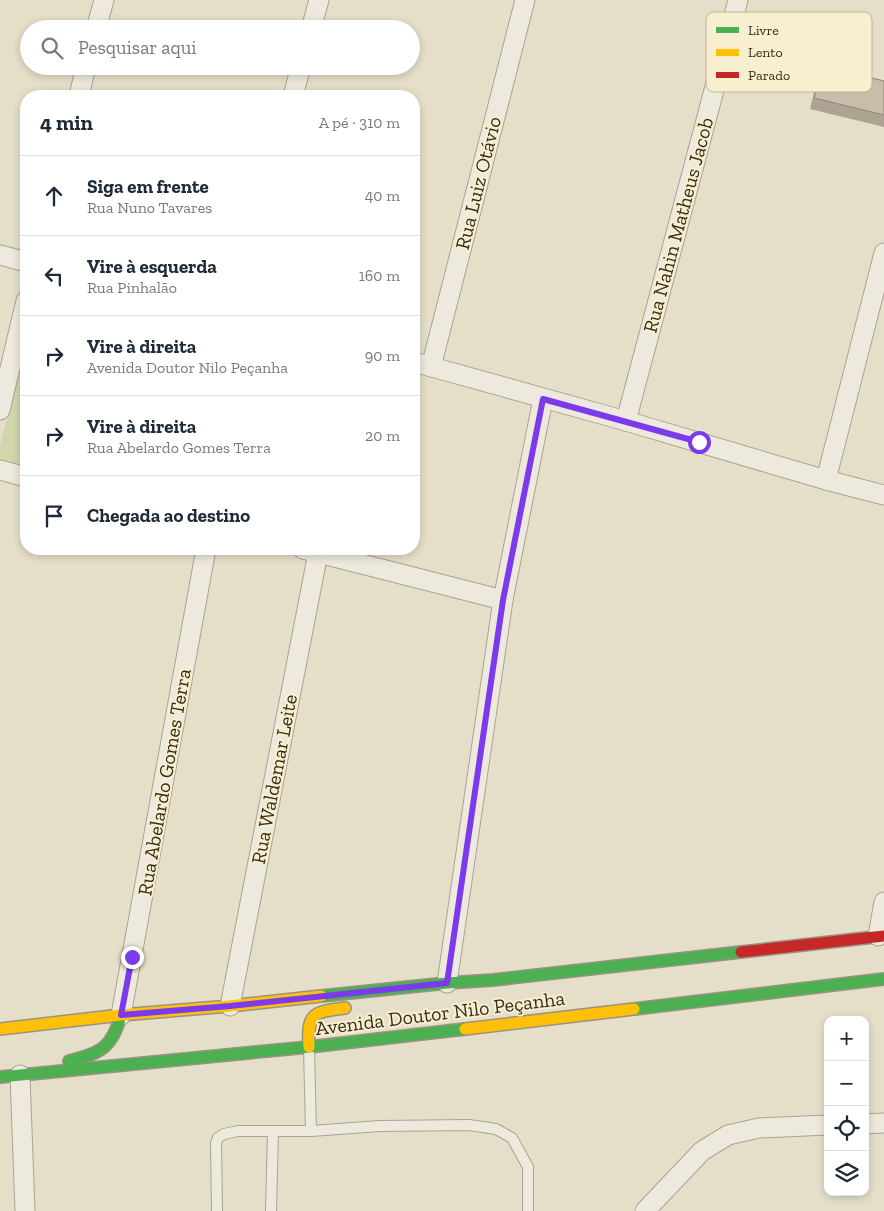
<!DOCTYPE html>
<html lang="pt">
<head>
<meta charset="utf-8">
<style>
	body { margin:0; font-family:"Zilla Slab",serif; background:#f2f2f3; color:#1f2937 }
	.controls { position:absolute; right:15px; bottom:15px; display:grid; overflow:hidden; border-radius:10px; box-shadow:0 2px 8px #0003 }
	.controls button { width:45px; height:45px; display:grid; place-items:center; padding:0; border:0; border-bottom:1px solid #e0e1e3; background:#fff; color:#1f2937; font:25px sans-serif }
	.stop { position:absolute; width:15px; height:15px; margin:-11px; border:4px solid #7c3aed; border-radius:50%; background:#fff }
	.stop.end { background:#7c3aed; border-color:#fff; box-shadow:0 1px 5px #0008 }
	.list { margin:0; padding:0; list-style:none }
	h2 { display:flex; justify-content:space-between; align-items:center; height:65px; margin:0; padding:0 20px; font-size:21px }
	h2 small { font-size:16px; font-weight:400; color:#747a83 }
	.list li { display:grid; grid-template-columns:32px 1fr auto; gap:15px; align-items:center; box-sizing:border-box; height:80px; padding:0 20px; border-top:1px solid #e0e1e3 }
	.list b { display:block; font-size:19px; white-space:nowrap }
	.list p { margin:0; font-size:16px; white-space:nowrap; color:#747a83 }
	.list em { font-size:16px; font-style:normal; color:#747a83 }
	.icon { flex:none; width:28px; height:28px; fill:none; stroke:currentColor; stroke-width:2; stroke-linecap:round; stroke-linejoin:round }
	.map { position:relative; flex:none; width:884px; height:1211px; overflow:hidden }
	.search { position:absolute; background:#fff; box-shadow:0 2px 8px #0003; left:20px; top:20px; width:400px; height:55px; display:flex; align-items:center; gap:12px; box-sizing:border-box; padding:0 18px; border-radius:28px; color:#747a83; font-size:19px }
	.panel { position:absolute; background:#fff; box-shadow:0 2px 8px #0003; left:20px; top:90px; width:400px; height:465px; border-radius:20px }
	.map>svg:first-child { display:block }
	.green { fill:#d2d6ab }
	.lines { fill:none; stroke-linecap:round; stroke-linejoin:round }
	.lane-casing { stroke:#aaa393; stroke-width:12 }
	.street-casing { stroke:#aaa393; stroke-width:21 }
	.fast-casing { stroke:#999383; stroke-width:14 }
	.slow-casing { stroke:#999383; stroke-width:14 }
	.jam-casing { stroke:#999383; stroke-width:14 }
	.lane { stroke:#ede9dc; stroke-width:10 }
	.street { stroke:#ede9dc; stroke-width:19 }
	.fast { stroke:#4caf50; stroke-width:11 }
	.slow { stroke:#ffc107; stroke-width:11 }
	.jam { stroke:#c62828; stroke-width:11 }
	.wall { fill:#ada392 }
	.building { fill:#c9bdaa; stroke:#8d8477 }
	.route { stroke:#7c3aed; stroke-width:6 }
	.labels { text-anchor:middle; stroke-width:4; stroke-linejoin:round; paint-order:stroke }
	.street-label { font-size:20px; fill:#382c1c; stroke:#f7efcf }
	.key { fill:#f7efcf; stroke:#beb499; stroke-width:1 }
	.key-label { font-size:14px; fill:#382c1c }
</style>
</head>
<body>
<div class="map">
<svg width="884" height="1211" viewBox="0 0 884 1211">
	<rect width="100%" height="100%" fill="#e5dfc9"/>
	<polygon class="green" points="26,341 26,469 0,463 0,446"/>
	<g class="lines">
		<g class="lane-casing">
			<g id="lane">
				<polyline points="309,1048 311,1131 380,1126 469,1125 496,1129 512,1138 528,1167 528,1211"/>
				<polyline points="217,1211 216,1143 218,1138 224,1134 238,1131 311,1131"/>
				<polyline points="271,1211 273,1131"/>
			</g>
		</g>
		<g class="street-casing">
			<g id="street">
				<polyline points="96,29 104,0"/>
				<polyline points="311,29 319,0"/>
				<polyline points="79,96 86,66"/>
				<polyline points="293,96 301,66"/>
				<polyline points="0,255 26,262"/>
				<polyline points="414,362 626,421 826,480 884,495"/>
				<polyline points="431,367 525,0"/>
				<polyline points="0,410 26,301"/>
				<polyline points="626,421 738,0"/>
				<polyline points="0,470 26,477"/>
				<polyline points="826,480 884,253"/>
				<polyline points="303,549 503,600"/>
				<polyline points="878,936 884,902"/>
				<polyline points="447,983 503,600 543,399"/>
				<polyline points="230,1006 318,553"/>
				<polyline points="121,1015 206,549"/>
				<polyline points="20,1075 25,1211"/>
				<polyline points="865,1124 884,1123"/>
				<polyline points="645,1211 702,1151 728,1135 759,1128 828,1125"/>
			</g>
		</g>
		<g class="fast-casing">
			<g id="fast">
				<polyline points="321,996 447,983 493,980 741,952"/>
				<polyline points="634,1009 884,979"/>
				<path d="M69 1061C101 1053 112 1048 121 1015"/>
				<polyline points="0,1077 309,1047 465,1029"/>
			</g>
		</g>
		<g class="slow-casing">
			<g id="slow">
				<polyline points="0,1029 121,1015 230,1006 321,996"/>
				<polyline points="465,1029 634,1009"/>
				<path d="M309 1047C307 1013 313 1012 345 1008"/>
			</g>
		</g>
		<g class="jam-casing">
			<polyline id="jam" points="741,952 884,936"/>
		</g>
		<use href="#lane" class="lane"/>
		<use href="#street" class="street"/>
		<use href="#fast" class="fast"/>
		<use href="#slow" class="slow"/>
		<use href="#jam" class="jam"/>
	</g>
	<polygon class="wall" points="822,66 884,81 884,127 810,109 818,77"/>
	<polygon class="building" points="822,66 884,81 884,115 814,98"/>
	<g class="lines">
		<polyline class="route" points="132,957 121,1015 230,1006 447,983 503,600 543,399 699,442"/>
	</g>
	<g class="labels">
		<g class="street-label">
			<text transform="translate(478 183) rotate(-76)" y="7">Rua Luiz Otávio</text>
			<text transform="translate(678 225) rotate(-75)" y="7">Rua Nahin Matheus Jacob</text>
			<text transform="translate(274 779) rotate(-79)" y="7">Rua Waldemar Leite</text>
			<text transform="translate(164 782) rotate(-80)" y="7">Rua Abelardo Gomes Terra</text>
			<text transform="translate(440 1013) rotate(-7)" y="7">Avenida Doutor Nilo Peçanha</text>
		</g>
	</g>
	<rect x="706" y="12" width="166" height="80" rx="8" class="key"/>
	<rect x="716" y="27" width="23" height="6" fill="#4caf50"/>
	<rect x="716" y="49" width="23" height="7" fill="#ffc107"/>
	<rect x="716" y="72" width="23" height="6" fill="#c62828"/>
	<g class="key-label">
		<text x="748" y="35">Livre</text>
		<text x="748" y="57">Lento</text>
		<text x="748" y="80">Parado</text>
	</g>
</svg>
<div class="controls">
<button>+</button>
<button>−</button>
<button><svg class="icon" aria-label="locate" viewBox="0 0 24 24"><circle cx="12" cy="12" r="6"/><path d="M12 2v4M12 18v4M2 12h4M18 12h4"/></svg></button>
<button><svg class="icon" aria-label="layers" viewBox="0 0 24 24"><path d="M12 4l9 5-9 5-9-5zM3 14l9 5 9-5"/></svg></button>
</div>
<div class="stop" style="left:699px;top:442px"></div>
<div class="stop end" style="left:132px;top:957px"></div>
<div class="search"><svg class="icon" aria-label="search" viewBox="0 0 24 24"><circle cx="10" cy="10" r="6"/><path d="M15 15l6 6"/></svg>Pesquisar aqui</div>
<section class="panel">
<h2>4 min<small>A pé · 310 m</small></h2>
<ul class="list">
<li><svg class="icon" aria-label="ahead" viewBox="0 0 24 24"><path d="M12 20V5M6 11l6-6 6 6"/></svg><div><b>Siga em frente</b><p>Rua Nuno Tavares</p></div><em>40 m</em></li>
<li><svg class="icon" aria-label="left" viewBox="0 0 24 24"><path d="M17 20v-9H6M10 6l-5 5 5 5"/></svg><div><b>Vire à esquerda</b><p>Rua Pinhalão</p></div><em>160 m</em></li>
<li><svg class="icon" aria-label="right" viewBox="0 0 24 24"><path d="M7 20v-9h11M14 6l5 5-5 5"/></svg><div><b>Vire à direita</b><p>Avenida Doutor Nilo Peçanha</p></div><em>90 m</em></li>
<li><svg class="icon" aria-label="right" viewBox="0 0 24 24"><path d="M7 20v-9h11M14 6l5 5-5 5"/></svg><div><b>Vire à direita</b><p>Rua Abelardo Gomes Terra</p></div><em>20 m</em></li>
<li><svg class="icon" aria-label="arrive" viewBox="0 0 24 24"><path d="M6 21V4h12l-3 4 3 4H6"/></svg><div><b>Chegada ao destino</b></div></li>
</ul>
</section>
</div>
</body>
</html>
